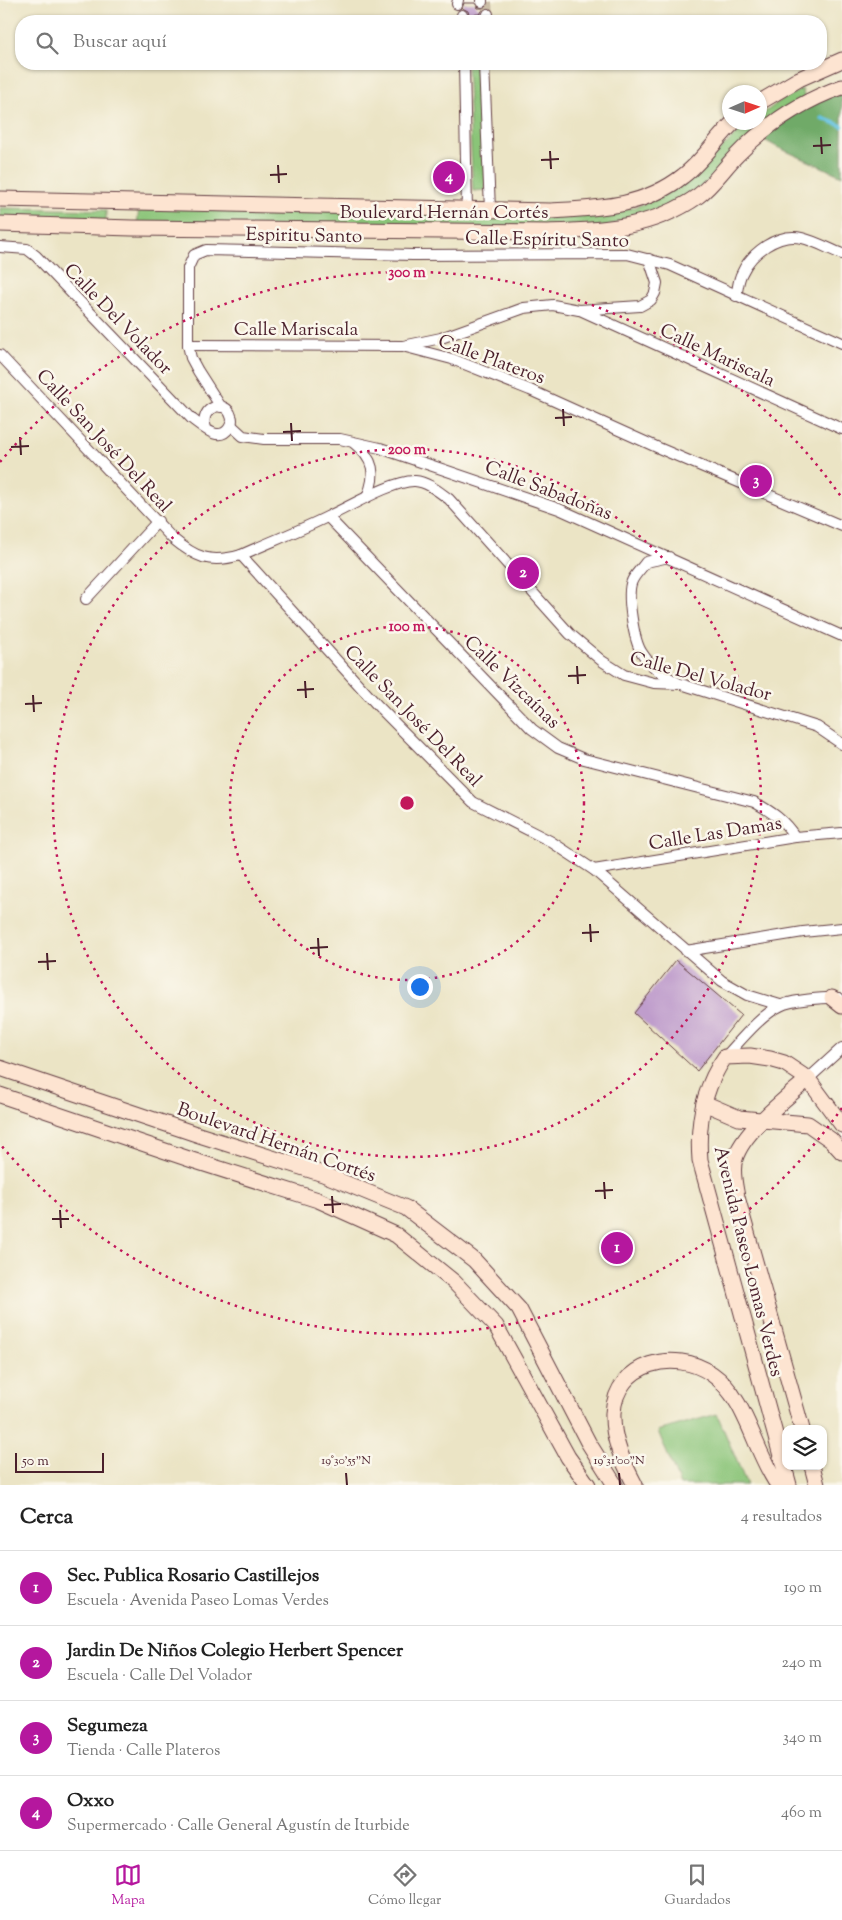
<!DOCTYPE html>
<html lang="es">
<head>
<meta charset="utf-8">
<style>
	body { margin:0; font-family:"Sorts Mill Goudy",serif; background:#f2f2f2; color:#222 }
	.controls { position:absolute; right:15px; bottom:15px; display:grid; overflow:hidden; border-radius:10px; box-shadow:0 1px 4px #0004 }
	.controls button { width:45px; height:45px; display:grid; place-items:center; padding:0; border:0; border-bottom:1px solid #e0e0e0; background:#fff; color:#222; font:25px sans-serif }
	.compass { position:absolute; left:722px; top:85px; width:45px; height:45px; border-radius:50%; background:#fff; box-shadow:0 1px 4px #0004; rotate:87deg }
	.scale { position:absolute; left:15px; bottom:12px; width:89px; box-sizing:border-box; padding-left:5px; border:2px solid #4a1f2b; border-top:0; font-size:14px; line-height:18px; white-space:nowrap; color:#4a1f2b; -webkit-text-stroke:4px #fbf7ec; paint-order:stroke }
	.you { position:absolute; left:419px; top:986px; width:18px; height:18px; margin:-12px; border:4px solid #fff; border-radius:50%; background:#1a73e8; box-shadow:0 0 0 8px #1a73e833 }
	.badge { display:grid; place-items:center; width:32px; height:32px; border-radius:50%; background:#b5179e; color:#fff; font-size:16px; font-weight:700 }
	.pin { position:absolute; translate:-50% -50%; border:2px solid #fff; box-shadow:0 1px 5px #0006 }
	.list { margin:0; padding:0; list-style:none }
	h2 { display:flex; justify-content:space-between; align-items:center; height:65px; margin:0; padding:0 20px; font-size:21px }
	h2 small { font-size:16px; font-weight:400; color:#767676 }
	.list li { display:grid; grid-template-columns:32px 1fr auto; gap:15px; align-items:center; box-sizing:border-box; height:75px; padding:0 20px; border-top:1px solid #e0e0e0 }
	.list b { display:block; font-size:19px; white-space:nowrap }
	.list p { margin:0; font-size:16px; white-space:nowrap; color:#767676 }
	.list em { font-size:16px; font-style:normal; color:#767676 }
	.icon { flex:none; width:28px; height:28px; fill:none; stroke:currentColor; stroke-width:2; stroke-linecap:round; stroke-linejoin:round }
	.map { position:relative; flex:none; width:842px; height:1485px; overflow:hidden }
	.search { position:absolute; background:#fff; box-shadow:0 1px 4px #0004; left:15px; right:15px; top:15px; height:55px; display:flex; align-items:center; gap:12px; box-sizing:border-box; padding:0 18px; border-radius:20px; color:#767676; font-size:19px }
	.sheet { height:365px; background:#fff }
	nav { display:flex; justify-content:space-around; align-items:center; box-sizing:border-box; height:70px; border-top:1px solid #e0e0e0; background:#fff; font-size:14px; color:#767676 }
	nav a { display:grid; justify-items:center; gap:2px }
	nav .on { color:#b5179e }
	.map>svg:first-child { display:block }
	.green { fill:#8ac478; stroke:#6a7252 }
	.forest { fill:#6faa68; stroke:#5c644a }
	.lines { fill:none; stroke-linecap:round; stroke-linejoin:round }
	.stream { stroke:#65c3e3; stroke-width:4 }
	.building { fill:#bf9dcc }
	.street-tunnel { stroke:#cbbda6; stroke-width:10; stroke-dasharray:10 5; stroke-linecap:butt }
	.street-casing { stroke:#623d42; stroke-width:12 }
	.secondary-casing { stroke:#623d42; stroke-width:17 }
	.street { stroke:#fff; stroke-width:10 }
	.secondary { stroke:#fde4d1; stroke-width:15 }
	.ticks { fill:none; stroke:#4a1f2b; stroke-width:2 }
	.ring { fill:none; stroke:#c2185b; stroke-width:2.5; stroke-dasharray:2.5 5 }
	.labels { text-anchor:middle; stroke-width:5; stroke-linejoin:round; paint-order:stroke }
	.street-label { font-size:19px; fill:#4a1f2b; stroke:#fbf7ec }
	.ticks-label { font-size:12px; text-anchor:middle; fill:#4a1f2b; stroke:#fbf7ec; stroke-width:5; stroke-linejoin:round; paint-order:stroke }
	.centre { fill:#c2185b; stroke:#fbf7ec; stroke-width:2.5 }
	.ring-label { font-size:15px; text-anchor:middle; font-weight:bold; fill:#c2185b; stroke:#fbf7ec; stroke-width:5; stroke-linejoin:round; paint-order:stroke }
</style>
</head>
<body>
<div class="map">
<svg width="842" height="1485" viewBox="0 0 842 1485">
	<rect width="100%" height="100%" fill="#fbf7ec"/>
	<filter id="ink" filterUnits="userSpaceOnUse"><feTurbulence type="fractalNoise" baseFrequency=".02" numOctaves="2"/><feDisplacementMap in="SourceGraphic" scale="10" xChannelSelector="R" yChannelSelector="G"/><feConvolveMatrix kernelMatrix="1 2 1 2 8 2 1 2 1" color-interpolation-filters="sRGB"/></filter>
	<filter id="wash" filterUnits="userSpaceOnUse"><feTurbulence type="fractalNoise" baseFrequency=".0096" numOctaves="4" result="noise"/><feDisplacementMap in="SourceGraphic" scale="20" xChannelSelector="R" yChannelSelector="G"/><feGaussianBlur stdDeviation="1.12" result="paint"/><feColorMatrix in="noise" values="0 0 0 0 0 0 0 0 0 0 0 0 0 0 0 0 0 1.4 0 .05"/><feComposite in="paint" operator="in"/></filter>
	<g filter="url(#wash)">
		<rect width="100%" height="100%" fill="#ebe4c5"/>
		<g class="green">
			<polygon points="467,64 480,64 486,190 473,191"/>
			<path d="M802 89 805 99 681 204 596 229 137 227 139 206 621 211C681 196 701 167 744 127L750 123 760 122V116L780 101Z"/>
			<polygon points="0,208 106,210 106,222 0,221"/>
			<polygon points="717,1414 747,1485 680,1485 658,1431"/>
		</g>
		<polygon class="forest" points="842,87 842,176 777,147 757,136"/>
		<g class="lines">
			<polyline class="stream" points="822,118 842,126"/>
		</g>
		<g id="blocks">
			<g class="building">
				<polygon points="464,3 475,3 478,8 484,8 480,14 469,15 468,11 462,8"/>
				<polygon points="676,960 741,1015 697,1071 634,1013"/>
			</g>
		</g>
	</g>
	<g filter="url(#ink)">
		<use href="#blocks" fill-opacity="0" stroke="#623d42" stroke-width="1"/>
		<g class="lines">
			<polyline class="street-tunnel" points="487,2 488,14"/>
			<g class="street-casing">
				<g id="street">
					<polyline points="482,2 482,0"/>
					<polyline points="457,4 458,0"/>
					<polyline points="462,15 462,21"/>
					<polyline points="485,21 488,14"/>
					<polyline points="464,64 467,210"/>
					<polyline points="484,64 490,210"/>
					<path d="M0 247 27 249 36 256 192 419C203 427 219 443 229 428 231 425 233 420 231 416 226 398 198 407 206 428"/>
					<path d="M736 296C738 289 738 280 742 273 751 253 778 232 802 238 815 241 829 249 842 254"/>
					<polyline points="580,310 842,429"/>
					<polyline points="188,345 403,346 441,338 524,308 553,305 579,310 640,306 651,300 655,293 657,283 649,259"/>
					<polyline points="406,347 452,359 530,390 661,449 842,526"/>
					<path d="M0 355 172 538C196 558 210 564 241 555 270 542 301 530 329 516 349 507 394 480 415 481 428 482 439 492 449 499L570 634 602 661 624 675 654 683 681 684 817 727 842 744"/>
					<polyline points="221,407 198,371 191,358 188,345 188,268 194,255 206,250 413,255 627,254 670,265 842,343"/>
					<polyline points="231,425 243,436 264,439 340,439 380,448 559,509 842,636"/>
					<path d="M354 443C374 459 377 474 367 497"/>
					<path d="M328 517 532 729 558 748 584 759 754 802C772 812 784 820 795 837"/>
					<polyline points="241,555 378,706 473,802 550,841 594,870 722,981 747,995 780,1005"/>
					<path d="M669 557 646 562C642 568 635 574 632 581 626 594 634 642 642 653 651 667 663 675 678 683"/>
					<polyline points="86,599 158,521"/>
					<polyline points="594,870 795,837 842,833"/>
					<polyline points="686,951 803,932 842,928"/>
					<path d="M725 1057C740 1041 761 1015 780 1006 790 1000 827 997 839 998"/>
					<polyline points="808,1079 842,1048"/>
				</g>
			</g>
			<g class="secondary-casing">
				<g id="secondary">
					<polyline points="760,102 799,79 842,60"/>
					<path d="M0 199 551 211C599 208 644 207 683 176 703 161 716 139 734 122"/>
					<path d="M0 224 132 228 548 232C603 230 651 229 698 196 713 185 724 168 737 155 767 124 802 101 842 87"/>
					<polyline points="832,998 842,1006"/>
					<polyline points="0,1068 199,1135 323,1174 406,1208 474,1260 519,1309 588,1442 615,1485"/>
					<polyline points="0,1095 192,1160 318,1200 396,1235 454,1282 496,1326 568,1457 588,1485"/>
					<polyline points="704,1103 739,1118 808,1124 831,1140 842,1152"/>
					<path d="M802 1429 737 1197C735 1185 731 1171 735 1159 743 1131 787 1098 808 1079"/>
					<polyline points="812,1466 817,1485"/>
					<path d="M635 1485C623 1462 612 1439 613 1413 616 1362 675 1348 712 1374 747 1398 754 1452 778 1485"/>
					<path d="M789 1485 700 1160C697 1123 704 1087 725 1057L750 1056 770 1059 784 1063 808 1079 842 1125"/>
				</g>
			</g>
			<use href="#street" class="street"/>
			<use href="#secondary" class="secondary"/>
		</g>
	</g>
	<path class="ticks" d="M821 137 822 154M813 146 831 145M550 151 551 169M541 160 559 159M278 165 279 183M270 175 287 174M563 409 564 426M555 418 572 417M291 423 292 441M283 432 301 431M20 437 21 455M11 447 29 446M577 666 578 684M568 676 586 675M305 681 306 698M297 690 314 689M33 695 34 712M25 704 42 703M590 924 591 942M582 933 599 932M318 938 319 956M310 948 328 947M47 953 48 970M38 962 56 961M604 1182 605 1199M595 1191 613 1190M332 1196 333 1213M324 1205 341 1204M60 1210 61 1228M52 1219H69M346 1473 347 1485M619 1473 620 1485"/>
	<g class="ring">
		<circle cx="407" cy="803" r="177"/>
		<circle cx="407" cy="803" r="354"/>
		<path d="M842 1108A531 531 0 0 1 0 1144M0 462A531 531 0 0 1 842 498"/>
	</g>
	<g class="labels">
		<g class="street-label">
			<text x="444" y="218">Boulevard Hernán Cortés</text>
			<text transform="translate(304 234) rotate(1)" y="7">Espiritu Santo</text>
			<text transform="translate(547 238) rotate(1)" y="7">Calle Espíritu Santo</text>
			<text transform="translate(119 318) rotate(46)" y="7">Calle Del Volador</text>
			<text x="296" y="335">Calle Mariscala</text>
			<text transform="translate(718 354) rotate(25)" y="7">Calle Mariscala</text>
			<text transform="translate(492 358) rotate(20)" y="7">Calle Plateros</text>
			<text transform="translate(105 440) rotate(47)" y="7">Calle San José Del Real</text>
			<text transform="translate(549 489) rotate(21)" y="7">Calle Sabadoñas</text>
			<text transform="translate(701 675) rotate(15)" y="7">Calle Del Volador</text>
			<text transform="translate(513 681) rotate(44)" y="7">Calle Vizcaínas</text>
			<text transform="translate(414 715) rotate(46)" y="7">Calle San José Del Real</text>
			<text transform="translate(715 832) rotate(-9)" y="7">Calle Las Damas</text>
			<text transform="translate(277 1141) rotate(19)" y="7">Boulevard Hernán Cortés</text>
			<text transform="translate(750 1261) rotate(76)" y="7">Avenida Paseo Lomas Verdes</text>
		</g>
	</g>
	<g class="ticks-label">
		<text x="346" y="1464">19°30'55"N</text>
		<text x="619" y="1464">19°31'00"N</text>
	</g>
	<circle cx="407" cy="803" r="8" class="centre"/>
	<g class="ring-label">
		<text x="407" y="277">300 m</text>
		<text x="407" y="454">200 m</text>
		<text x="407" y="631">100 m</text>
	</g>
</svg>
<div class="controls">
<button><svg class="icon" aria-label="layers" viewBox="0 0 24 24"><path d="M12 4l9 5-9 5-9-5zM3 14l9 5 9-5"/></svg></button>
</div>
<svg class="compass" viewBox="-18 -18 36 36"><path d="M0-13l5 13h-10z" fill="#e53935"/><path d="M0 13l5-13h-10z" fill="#767676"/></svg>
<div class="scale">50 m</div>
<div class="you"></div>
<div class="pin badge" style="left:617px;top:1248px">1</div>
<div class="pin badge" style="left:523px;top:573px">2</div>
<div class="pin badge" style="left:756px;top:481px">3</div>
<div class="pin badge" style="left:449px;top:177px">4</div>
<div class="search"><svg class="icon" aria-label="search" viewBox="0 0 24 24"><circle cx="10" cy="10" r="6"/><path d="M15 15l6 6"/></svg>Buscar aquí</div>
</div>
<section class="sheet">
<h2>Cerca<small>4 resultados</small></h2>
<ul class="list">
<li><span class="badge">1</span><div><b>Sec. Publica Rosario Castillejos</b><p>Escuela · Avenida Paseo Lomas Verdes</p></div><em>190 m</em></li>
<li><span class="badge">2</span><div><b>Jardin De Niños Colegio Herbert Spencer</b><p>Escuela · Calle Del Volador</p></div><em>240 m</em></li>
<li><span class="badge">3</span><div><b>Segumeza</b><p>Tienda · Calle Plateros</p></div><em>340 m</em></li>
<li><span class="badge">4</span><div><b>Oxxo</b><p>Supermercado · Calle General Agustín de Iturbide</p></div><em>460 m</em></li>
</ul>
</section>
<nav>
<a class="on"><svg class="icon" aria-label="map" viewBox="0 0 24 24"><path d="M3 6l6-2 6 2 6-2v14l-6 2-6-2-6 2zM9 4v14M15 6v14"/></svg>Mapa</a>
<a><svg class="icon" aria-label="directions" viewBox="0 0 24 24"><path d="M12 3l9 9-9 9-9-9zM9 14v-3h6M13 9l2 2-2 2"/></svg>Cómo llegar</a>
<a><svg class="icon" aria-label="saved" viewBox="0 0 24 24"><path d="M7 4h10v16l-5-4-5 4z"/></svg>Guardados</a>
</nav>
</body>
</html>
